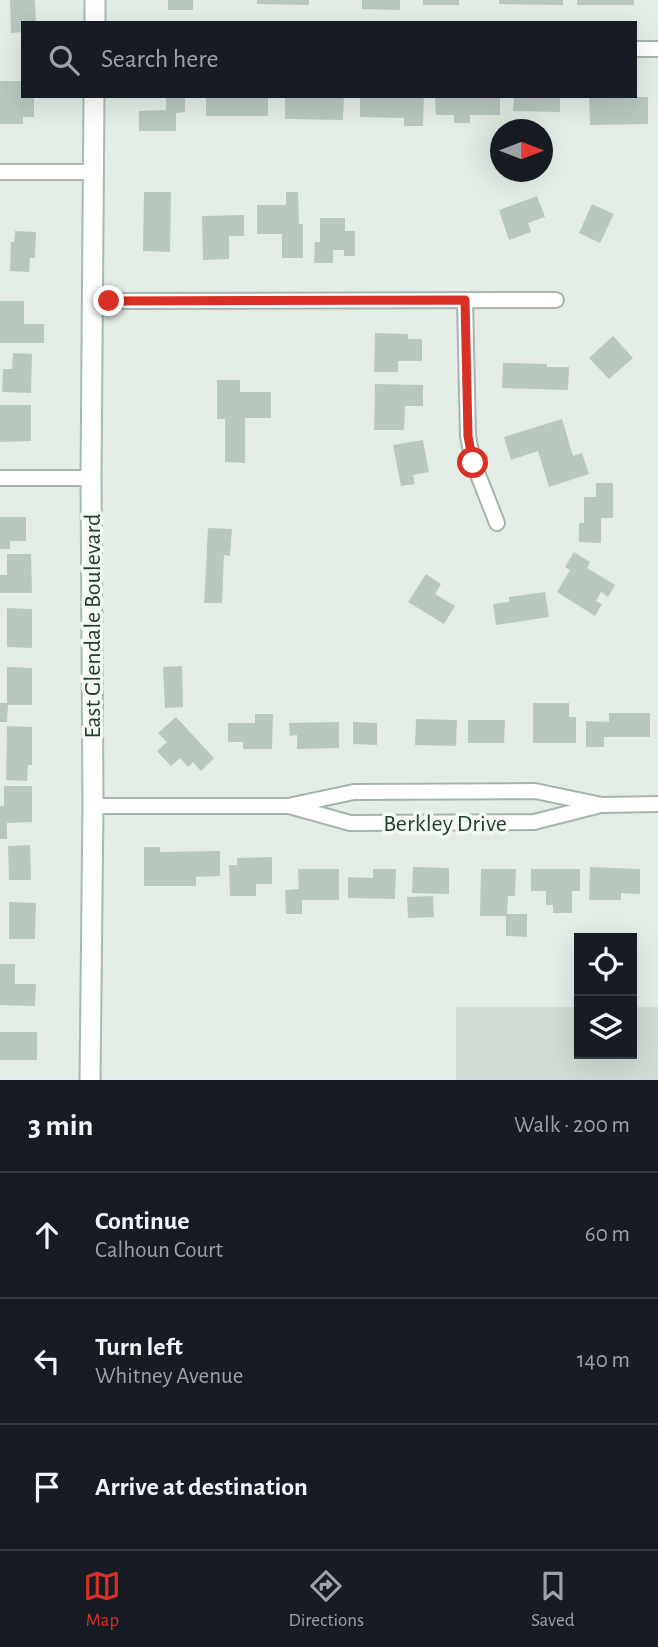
<!DOCTYPE html>
<html lang="en">
<head>
<meta charset="utf-8">
<style>
	body { margin:0; font-family:"Alegreya Sans",sans-serif; background:#20242c; color:#f1f3f6 }
	.controls { position:absolute; right:21px; bottom:21px; display:grid; overflow:hidden; border-radius:0px; box-shadow:0 7px 28px #0002 }
	.controls button { width:63px; height:63px; display:grid; place-items:center; padding:0; border:0; border-bottom:2px solid #363941; background:#171b24; color:#f1f3f6; font:35px sans-serif }
	.compass { position:absolute; left:490px; top:119px; width:63px; height:63px; border-radius:50%; background:#171b24; box-shadow:0 7px 28px #0002; rotate:90deg }
	.stop { position:absolute; width:21px; height:21px; margin:-16px; border:5px solid #d93025; border-radius:50%; background:#fff }
	.stop.end { background:#d93025; border-color:#fff; box-shadow:0 2px 7px #0008 }
	.list { margin:0; padding:0; list-style:none }
	h2 { display:flex; justify-content:space-between; align-items:center; height:91px; margin:0; padding:0 28px; font-size:30px }
	h2 small { font-size:23px; font-weight:400; color:#9ea1a6 }
	.list li { display:grid; grid-template-columns:46px 1fr auto; gap:21px; align-items:center; box-sizing:border-box; height:126px; padding:0 28px; border-top:2px solid #363941 }
	.list b { display:block; font-size:26px; white-space:nowrap }
	.list p { margin:0; font-size:23px; white-space:nowrap; color:#9ea1a6 }
	.list em { font-size:23px; font-style:normal; color:#9ea1a6 }
	.icon { flex:none; width:38px; height:38px; fill:none; stroke:currentColor; stroke-width:2; stroke-linecap:round; stroke-linejoin:round }
	.map { position:relative; flex:none; width:658px; height:1080px; overflow:hidden }
	.search { position:absolute; background:#171b24; box-shadow:0 7px 28px #0002; left:21px; right:21px; top:21px; height:77px; display:flex; align-items:center; gap:18px; box-sizing:border-box; padding:0 24px; border-radius:0px; color:#9ea1a6; font-size:26px }
	.sheet { height:469px; background:#171b24 }
	nav { display:flex; justify-content:space-around; align-items:center; box-sizing:border-box; height:98px; border-top:2px solid #363941; background:#171b24; font-size:19px; color:#9ea1a6 }
	nav a { display:grid; justify-items:center; gap:4px }
	nav .on { color:#d93025 }
	.map>svg:first-child { display:block }
	.built { fill:#d1ddd4 }
	.building { fill:#b8c8be }
	.lines { fill:none; stroke-linecap:round; stroke-linejoin:round }
	.street-casing { stroke:#a6b5ab; stroke-width:18 }
	.secondary-casing { stroke:#a4bcad; stroke-width:23 }
	.street { stroke:#fff; stroke-width:14 }
	.secondary { stroke:#fff; stroke-width:19 }
	.route { stroke:#d93025; stroke-width:9 }
	.labels { text-anchor:middle; stroke-width:7; stroke-linejoin:round; paint-order:stroke }
	.street-label { font-size:24px; fill:#233f2f; stroke:#f4f9f5 }
</style>
</head>
<body>
<div class="map">
<svg width="658" height="1080" viewBox="0 0 658 1080">
	<rect width="100%" height="100%" fill="#e3ede6"/>
	<polygon class="built" points="456,1007 579,1007 579,1054 632,1054 632,1007 658,1007 658,1080 456,1080"/>
	<g class="building">
		<polygon points="10,0 35,0 36,23 23,23 23,32 11,33"/>
		<rect x="168" y="0" width="25" height="10"/>
		<polygon points="257,0 309,0 309,5 257,4"/>
		<polygon points="362,0 400,0 400,10 362,9"/>
		<rect x="423" y="0" width="36" height="5"/>
		<polygon points="499,0 563,0 563,5 499,4"/>
		<rect x="577" y="0" width="57" height="5"/>
		<polygon points="0,81 23,81 23,96 34,96 34,117 23,117 23,124 0,124"/>
		<polygon points="166,96 185,96 185,112 176,113 176,131 139,131 139,111 166,110"/>
		<rect x="206" y="96" width="62" height="20"/>
		<polygon points="285,96 344,96 343,120 285,119"/>
		<polygon points="360,96 424,96 423,126 404,126 404,118 360,117"/>
		<polygon points="435,96 500,96 500,115 470,115 470,123 454,123 454,115 436,115"/>
		<polygon points="514,96 560,96 560,112 513,111"/>
		<polygon points="589,96 648,97 648,124 590,125"/>
		<polygon points="144,192 171,192 170,252 143,251"/>
		<polygon points="286,192 298,192 299,224 303,224 303,258 282,258 282,234 257,234 257,205 286,205"/>
		<polygon points="537,196 545,217 528,223 531,232 509,240 499,210"/>
		<polygon points="592,204 614,214 600,243 579,233"/>
		<polygon points="244,215 244,236 229,236 229,259 203,260 202,216"/>
		<polygon points="320,218 345,218 345,231 355,231 355,256 344,256 344,250 333,250 333,263 314,263 315,242 320,242"/>
		<polygon points="15,231 36,232 35,258 30,258 29,272 10,271 11,242 14,242"/>
		<polygon points="0,301 24,301 24,324 44,324 44,343 0,343"/>
		<polygon points="375,333 408,334 408,339 422,339 422,361 398,361 398,372 374,372"/>
		<polygon points="613,336 633,358 609,379 589,358"/>
		<polygon points="13,353 32,354 31,393 2,392 3,369 12,369"/>
		<polygon points="503,363 547,364 547,367 569,367 568,390 502,388"/>
		<polygon points="217,380 240,380 240,392 271,392 271,418 245,418 245,463 225,462 225,419 217,419"/>
		<polygon points="375,384 423,385 423,406 405,406 404,430 374,430"/>
		<polygon points="0,405 31,405 31,441 0,442"/>
		<polygon points="562,419 573,456 582,453 589,474 549,487 538,451 511,460 504,437"/>
		<polygon points="423,440 429,472 413,475 415,484 401,486 393,445"/>
		<polygon points="596,483 613,483 613,518 601,518 601,543 579,542 579,523 584,523 584,497 596,497"/>
		<polygon points="0,517 26,517 26,541 10,541 10,549 0,549"/>
		<polygon points="208,528 232,529 230,556 224,555 222,603 204,603"/>
		<polygon points="574,552 590,562 587,568 615,585 608,597 601,592 596,601 602,604 595,616 557,592 570,570 565,567"/>
		<polygon points="7,554 31,554 32,593 0,593 0,575 7,575"/>
		<polygon points="426,574 441,584 435,594 455,606 444,624 408,602"/>
		<polygon points="545,592 549,617 496,625 493,604 509,602 509,597"/>
		<polygon points="7,608 32,609 32,648 7,647"/>
		<polygon points="182,666 183,707 165,708 163,667"/>
		<polygon points="7,667 32,668 32,705 8,705 7,722 0,722 0,703 7,703"/>
		<polygon points="533,703 569,703 569,717 576,717 576,743 533,743"/>
		<polygon points="609,713 650,713 650,737 604,737 604,747 586,747 586,721 609,722"/>
		<polygon points="255,714 273,714 272,749 243,749 243,742 228,742 228,723 255,723"/>
		<polygon points="176,717 214,758 201,771 193,762 188,767 180,758 171,766 157,751 167,742 158,733"/>
		<polygon points="416,719 457,720 456,746 415,745"/>
		<polygon points="468,720 505,720 504,743 468,743"/>
		<polygon points="339,722 339,748 297,749 297,735 290,736 289,723"/>
		<polygon points="353,722 377,723 377,745 353,744"/>
		<polygon points="7,726 32,727 32,765 28,765 27,781 6,780"/>
		<polygon points="4,786 32,786 32,822 7,823 7,839 0,839 0,806 4,806"/>
		<polygon points="30,845 31,880 9,880 8,846"/>
		<polygon points="144,847 160,847 160,852 220,851 220,876 196,877 196,886 144,886"/>
		<polygon points="272,857 272,884 256,884 256,896 230,896 229,865 237,865 237,858"/>
		<polygon points="413,867 449,868 449,894 412,893"/>
		<polygon points="590,867 640,869 640,894 621,893 621,900 589,900"/>
		<polygon points="298,869 339,869 339,900 302,900 302,914 286,914 285,890 299,889"/>
		<polygon points="373,869 396,869 395,899 348,898 348,877 373,878"/>
		<polygon points="481,869 516,869 515,896 508,896 507,914 527,914 527,937 506,936 506,916 480,916"/>
		<polygon points="531,869 580,869 580,891 572,891 572,913 553,913 553,905 546,905 546,891 531,891"/>
		<polygon points="433,896 434,917 408,918 407,897"/>
		<polygon points="9,902 36,903 35,939 9,939"/>
		<polygon points="0,964 15,964 15,984 36,984 35,1006 0,1005"/>
		<rect x="0" y="1032" width="37" height="28"/>
	</g>
	<g class="lines">
		<g class="street-casing">
			<g id="street">
				<polyline points="635,49 658,49"/>
				<polyline points="0,172 94,172"/>
				<polyline points="465,300 468,436 473,462 497,523"/>
				<polyline points="93,301 556,300"/>
				<polyline points="0,478 91,478"/>
				<polyline points="93,806 288,806 354,792 535,791 602,805 658,804"/>
				<polyline points="289,806 350,823 534,822 597,806"/>
			</g>
		</g>
		<g class="secondary-casing">
			<g id="secondary">
				<polyline points="95,23 95,0"/>
				<polyline points="90,1080 93,806 91,478 94,96"/>
			</g>
		</g>
		<use href="#street" class="street"/>
		<use href="#secondary" class="secondary"/>
	</g>
	<g class="lines">
		<polyline class="route" points="109,301 465,300 468,436 473,463"/>
	</g>
	<g class="labels">
		<g class="street-label">
			<text transform="translate(92 626) rotate(-90)" y="8">East Glendale Boulevard</text>
			<text x="445" y="831">Berkley Drive</text>
		</g>
	</g>
</svg>
<div class="controls">
<button><svg class="icon" aria-label="locate" viewBox="0 0 24 24"><circle cx="12" cy="12" r="6"/><path d="M12 2v4M12 18v4M2 12h4M18 12h4"/></svg></button>
<button><svg class="icon" aria-label="layers" viewBox="0 0 24 24"><path d="M12 4l9 5-9 5-9-5zM3 14l9 5 9-5"/></svg></button>
</div>
<svg class="compass" viewBox="-18 -18 36 36"><path d="M0-13l5 13h-10z" fill="#e53935"/><path d="M0 13l5-13h-10z" fill="#9ea1a6"/></svg>
<div class="stop" style="left:473px;top:463px"></div>
<div class="stop end" style="left:109px;top:301px"></div>
<div class="search"><svg class="icon" aria-label="search" viewBox="0 0 24 24"><circle cx="10" cy="10" r="6"/><path d="M15 15l6 6"/></svg>Search here</div>
</div>
<section class="sheet">
<h2>3 min<small>Walk · 200 m</small></h2>
<ul class="list">
<li><svg class="icon" aria-label="ahead" viewBox="0 0 24 24"><path d="M12 20V5M6 11l6-6 6 6"/></svg><div><b>Continue</b><p>Calhoun Court</p></div><em>60 m</em></li>
<li><svg class="icon" aria-label="left" viewBox="0 0 24 24"><path d="M17 20v-9H6M10 6l-5 5 5 5"/></svg><div><b>Turn left</b><p>Whitney Avenue</p></div><em>140 m</em></li>
<li><svg class="icon" aria-label="arrive" viewBox="0 0 24 24"><path d="M6 21V4h12l-3 4 3 4H6"/></svg><div><b>Arrive at destination</b></div></li>
</ul>
</section>
<nav>
<a class="on"><svg class="icon" aria-label="map" viewBox="0 0 24 24"><path d="M3 6l6-2 6 2 6-2v14l-6 2-6-2-6 2zM9 4v14M15 6v14"/></svg>Map</a>
<a><svg class="icon" aria-label="directions" viewBox="0 0 24 24"><path d="M12 3l9 9-9 9-9-9zM9 14v-3h6M13 9l2 2-2 2"/></svg>Directions</a>
<a><svg class="icon" aria-label="saved" viewBox="0 0 24 24"><path d="M7 4h10v16l-5-4-5 4z"/></svg>Saved</a>
</nav>
</body>
</html>
